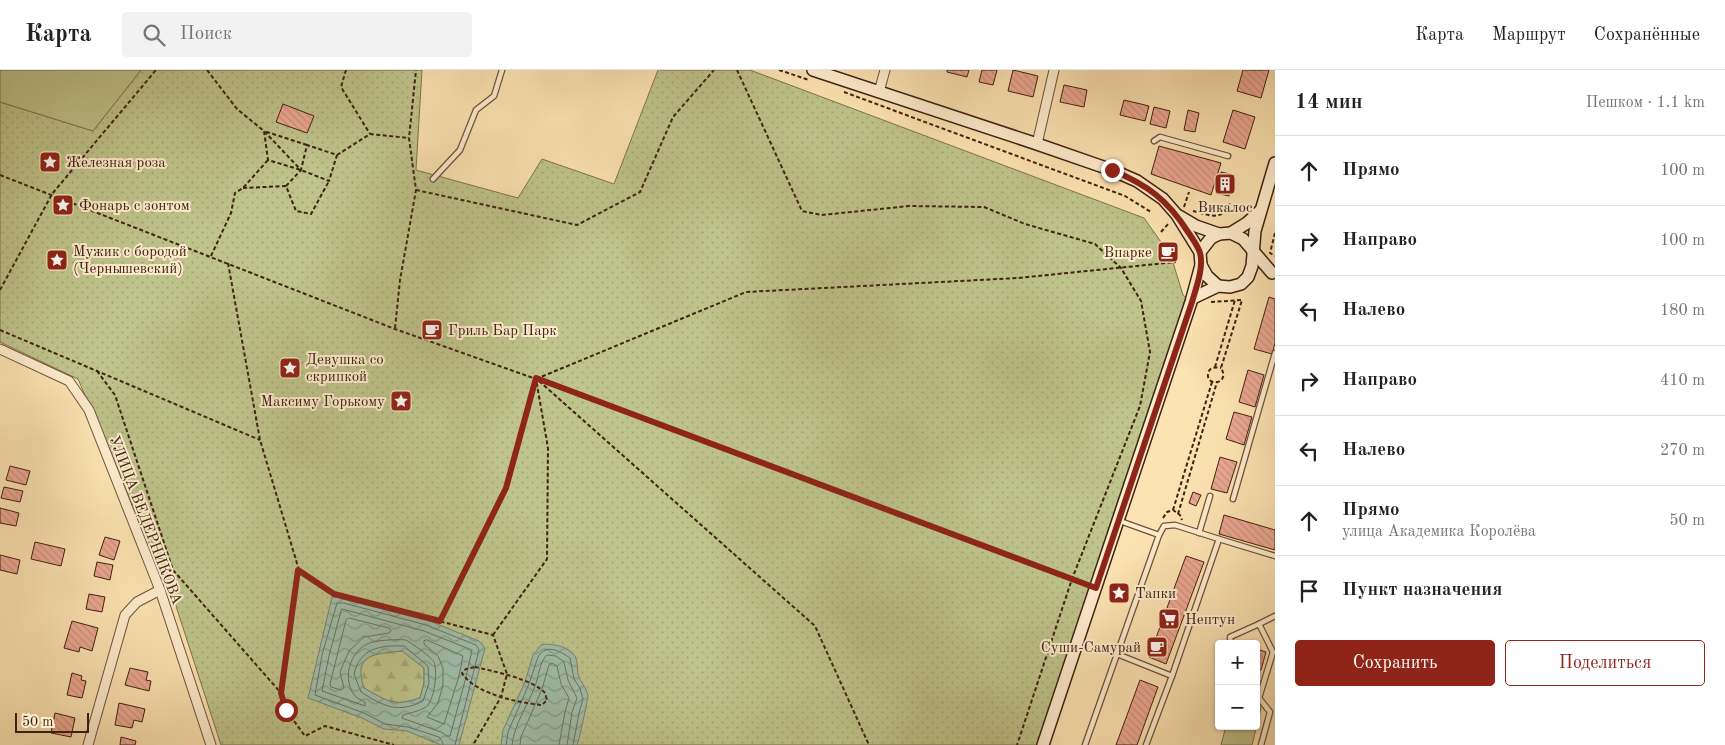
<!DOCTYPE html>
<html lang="ru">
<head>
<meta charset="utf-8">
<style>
	body { margin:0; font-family:"Old Standard TT",serif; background:#f2f2f2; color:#222 }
	.controls { position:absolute; right:15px; bottom:15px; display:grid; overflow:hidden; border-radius:5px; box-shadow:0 1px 4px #0004 }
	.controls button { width:45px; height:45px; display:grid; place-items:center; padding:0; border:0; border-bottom:1px solid #e0e0e0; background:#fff; color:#222; font:25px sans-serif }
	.scale { position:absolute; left:15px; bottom:12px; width:74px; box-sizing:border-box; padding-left:5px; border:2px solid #3f2212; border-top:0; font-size:14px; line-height:18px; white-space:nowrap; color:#3f2212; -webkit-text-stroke:4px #feedce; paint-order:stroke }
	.stop { position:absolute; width:15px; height:15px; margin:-11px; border:4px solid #8f2418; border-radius:50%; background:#fff }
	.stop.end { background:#8f2418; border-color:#fff; box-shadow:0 1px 5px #0008 }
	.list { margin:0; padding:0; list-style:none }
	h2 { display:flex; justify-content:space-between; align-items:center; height:65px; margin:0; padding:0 20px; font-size:21px }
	h2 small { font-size:16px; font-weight:400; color:#767676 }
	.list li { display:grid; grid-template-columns:32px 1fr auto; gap:15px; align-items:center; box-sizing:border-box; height:70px; padding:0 20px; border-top:1px solid #e0e0e0 }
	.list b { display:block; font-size:19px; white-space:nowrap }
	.list p { margin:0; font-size:16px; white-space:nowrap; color:#767676 }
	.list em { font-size:16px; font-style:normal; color:#767676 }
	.actions { display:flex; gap:10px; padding:15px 20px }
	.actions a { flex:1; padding:11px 0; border:1px solid #8f2418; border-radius:5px; text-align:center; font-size:18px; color:#8f2418 }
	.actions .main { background:#8f2418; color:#fff }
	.icon { flex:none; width:28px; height:28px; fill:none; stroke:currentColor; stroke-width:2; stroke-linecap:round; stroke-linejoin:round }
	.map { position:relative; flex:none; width:1275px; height:675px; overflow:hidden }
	header { display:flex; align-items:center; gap:30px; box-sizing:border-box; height:70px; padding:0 25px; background:#fff; border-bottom:1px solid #e0e0e0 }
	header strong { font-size:24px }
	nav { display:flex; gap:28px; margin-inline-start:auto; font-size:18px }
	.search { width:350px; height:45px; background:#f2f2f2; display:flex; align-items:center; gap:12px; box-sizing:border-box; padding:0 18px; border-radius:5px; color:#767676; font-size:19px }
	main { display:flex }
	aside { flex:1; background:#fff }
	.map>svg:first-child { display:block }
	.green { fill:url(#green-dots); stroke:#7f734f }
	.forest { fill:url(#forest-firs); stroke:#7f734f }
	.pitch { fill:#bfc48c; stroke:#7f734f }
	.water { fill:url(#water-waves); stroke:#79806e; fill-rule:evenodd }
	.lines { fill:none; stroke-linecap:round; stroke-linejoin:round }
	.shore { stroke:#6f705e; stroke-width:1 }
	.building { fill:url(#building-back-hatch); stroke:#3f2212 }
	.lane-casing { stroke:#6e523a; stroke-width:7 }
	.street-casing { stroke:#6e523a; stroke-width:11 }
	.secondary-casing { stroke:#3f2212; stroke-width:14 }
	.path { stroke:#3f2212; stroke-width:2; stroke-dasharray:4 2.5; stroke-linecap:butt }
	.lane { stroke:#feedce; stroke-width:4.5 }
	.street { stroke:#feedce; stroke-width:9 }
	.secondary { stroke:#feedce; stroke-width:11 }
	.route { stroke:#8f2418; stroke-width:6 }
	.labels { text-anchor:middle; stroke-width:4; stroke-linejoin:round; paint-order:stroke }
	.poi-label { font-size:15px; fill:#3f2212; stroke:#feedce; text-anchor:start }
	.street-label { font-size:15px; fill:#3f2212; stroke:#feedce }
</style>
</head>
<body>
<header>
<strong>Карта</strong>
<div class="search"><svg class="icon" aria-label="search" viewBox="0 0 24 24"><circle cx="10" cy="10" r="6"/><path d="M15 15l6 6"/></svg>Поиск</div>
<nav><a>Карта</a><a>Маршрут</a><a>Сохранённые</a></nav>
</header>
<main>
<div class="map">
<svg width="1275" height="675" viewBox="0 0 1275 675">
	<defs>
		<pattern id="green-dots" width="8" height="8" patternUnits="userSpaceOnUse" patternTransform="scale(1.25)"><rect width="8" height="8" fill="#bfc48c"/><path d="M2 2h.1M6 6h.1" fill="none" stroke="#a5a878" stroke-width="1.8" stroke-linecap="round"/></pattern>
		<pattern id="forest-firs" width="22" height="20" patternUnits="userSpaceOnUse" patternTransform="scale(1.25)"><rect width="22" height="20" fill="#bfc48c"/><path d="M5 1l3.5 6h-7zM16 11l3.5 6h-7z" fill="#a5a878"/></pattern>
		<pattern id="water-waves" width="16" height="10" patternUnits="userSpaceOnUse" patternTransform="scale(1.25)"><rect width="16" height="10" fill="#9fbeab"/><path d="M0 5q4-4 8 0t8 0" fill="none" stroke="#839a8a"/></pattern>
		<pattern id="building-back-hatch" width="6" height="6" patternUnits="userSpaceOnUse" patternTransform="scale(1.25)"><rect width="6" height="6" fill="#eca893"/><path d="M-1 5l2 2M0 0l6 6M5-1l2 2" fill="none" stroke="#cb907e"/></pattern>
	</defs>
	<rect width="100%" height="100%" fill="#fde3b3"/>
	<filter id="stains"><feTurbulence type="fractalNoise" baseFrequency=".004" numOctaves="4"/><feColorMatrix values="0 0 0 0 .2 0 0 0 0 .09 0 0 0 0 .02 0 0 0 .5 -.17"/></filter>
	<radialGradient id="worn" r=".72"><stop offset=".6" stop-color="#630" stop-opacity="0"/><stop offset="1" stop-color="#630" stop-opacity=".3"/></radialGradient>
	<polygon class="green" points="141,0 422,0 416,100 518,128 542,89 614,114 658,0 750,0 1144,148 1171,186 1183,225 1191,232 1039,675 221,675 175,533 78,309 0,272 0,32 93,61"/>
	<path class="forest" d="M403 581 424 598V613L420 628C393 637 388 632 364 618 362 614 359 607 359 603 362 581 386 582 403 581Z"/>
	<g class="pitch">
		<polygon points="0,0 141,0 93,61 0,32"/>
		<polygon points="1256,633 1261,638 1252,675 1221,675 1226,656 1256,656"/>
	</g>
	<g class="water">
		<path d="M332 527 344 528 427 550 479 571 485 578 459 675H441L407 661 384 659 362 648 308 628ZM402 581 424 598V613L420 628C393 637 388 631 364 618 352 583 376 584 402 581Z"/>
		<path d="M546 574C556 575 567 576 574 585 578 589 577 599 578 604 580 612 586 617 588 625 588 629 579 671 577 675H501L503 660 525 612 533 585 541 575Z"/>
	</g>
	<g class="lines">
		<g class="shore">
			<path d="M342 539 424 561 472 580 466 607 450 666H447L441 662 402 648 403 645C410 643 420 641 426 637 434 632 438 601 434 592 430 586 413 574 406 570 399 569 374 570 367 574 349 583 342 610 355 626 358 629 362 630 365 632V636L322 621 329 586Z"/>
			<polygon points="349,548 389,558 391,561 389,563 364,567 349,581 340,602 344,618 341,620 331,617 330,614 346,550"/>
			<polygon points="427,570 463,586 459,606 444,654 427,647 438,633 443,615 443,598 438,586 424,574 424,571"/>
			<path d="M404 576 428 596 429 613 423 631C398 644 383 636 361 622L354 604C360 578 380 575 404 576Z"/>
			<polyline points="443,675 442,671 439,667 408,657 385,654 364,643 315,625 322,585 337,533 344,533 426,555 476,575 479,580 455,675"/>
			<path d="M506 675 508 662 529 614 538 587C546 573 560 581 570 588L574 609 580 618 583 629 579 643 573 675"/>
			<path d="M512 675C514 653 531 631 537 610 539 602 541 590 547 585L556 586 564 592 568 610 577 628 572 642 567 675"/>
			<polyline points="520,675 521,667 542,619 549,595 552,593 557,596 561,614 569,628 565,642 559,675"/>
		</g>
	</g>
	<g class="building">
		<polygon points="947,0 969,0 967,7 947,2"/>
		<polygon points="982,0 997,0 993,15 979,12"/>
		<polygon points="1013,0 1038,6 1033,27 1008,21"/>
		<polygon points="1243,0 1269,0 1261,28 1237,21"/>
		<polygon points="1064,15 1087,20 1084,37 1060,32"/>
		<polygon points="1124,30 1149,36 1145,51 1120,45"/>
		<polygon points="283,34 314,46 307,63 276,52"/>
		<polygon points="1154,37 1170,41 1166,58 1150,54"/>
		<polygon points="1188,40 1199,43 1195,62 1184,60"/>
		<polygon points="1233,40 1255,47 1245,79 1223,72"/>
		<polygon points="1159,76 1221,93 1211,125 1151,104"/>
		<polygon points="1221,102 1234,105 1229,126 1216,123"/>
		<polygon points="1269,227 1275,229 1275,273 1272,284 1254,279"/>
		<polygon points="1248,300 1264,305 1255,337 1239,332"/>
		<polygon points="1234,342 1252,347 1244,375 1226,369"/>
		<polygon points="1220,387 1237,392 1227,423 1211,419"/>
		<polygon points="10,396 30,401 26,415 6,410"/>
		<polygon points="4,417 23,421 20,432 1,428"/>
		<polygon points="1193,422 1201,425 1196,436 1189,433"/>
		<polygon points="0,438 19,443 16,456 0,453"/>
		<polygon points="1224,445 1275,460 1275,480 1219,464"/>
		<polygon points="105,467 120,471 114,490 99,485"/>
		<polygon points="35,472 65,479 61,496 31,489"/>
		<polygon points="0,485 20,490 17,504 0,500"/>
		<polygon points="1186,486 1204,492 1166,594 1149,587"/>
		<polygon points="97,492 113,495 110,510 94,506"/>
		<polygon points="89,524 105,527 102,542 86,539"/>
		<polygon points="72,551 98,558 92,581 80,577 79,582 64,578"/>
		<polygon points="1256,579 1266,582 1261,600 1256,599"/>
		<polygon points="130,598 148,602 146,610 151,611 149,621 125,615"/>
		<polygon points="72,603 82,606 81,610 86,611 82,628 67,625"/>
		<polygon points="1140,610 1158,617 1137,675 1116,675"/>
		<polygon points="119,633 145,639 142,652 134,650 132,658 115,655"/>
		<polygon points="55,643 75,648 71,667 51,663"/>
		<polygon points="121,667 136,671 135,675 120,675"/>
	</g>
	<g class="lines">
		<g class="lane-casing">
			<g id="lane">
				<polyline points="1154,71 1160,67 1228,86"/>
				<polyline points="433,109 460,80 476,40 494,26 502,0"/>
				<polyline points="1233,429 1275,283"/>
				<polyline points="1199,463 1210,426"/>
				<polyline points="1219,469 1275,486"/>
				<polyline points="1231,574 1230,567 1259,554"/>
				<polyline points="1117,584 1172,606"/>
				<polyline points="1085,675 1159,465 1120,451"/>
				<polyline points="1146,675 1172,606 1219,469 1175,455 1164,456 1159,465"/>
				<polyline points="1261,675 1270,642 1259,628 1273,582 1259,554 1275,546"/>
			</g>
		</g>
		<g class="street-casing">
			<g id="street">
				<polyline points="879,22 885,0"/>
				<polyline points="1037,74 1054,0"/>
				<polyline points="0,279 69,311 89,340 160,520 211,675"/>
				<polyline points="88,675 125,545 137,532 160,520"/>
			</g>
		</g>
		<g class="secondary-casing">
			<g id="secondary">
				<polyline points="813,0 1037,74 1112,100 1137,111 1163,129 1177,145 1200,182 1201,195 1191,232 1043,675"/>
				<polyline points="1179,146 1196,156 1219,164 1231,163 1243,169 1272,203"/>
				<polyline points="1231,163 1247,153 1260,141"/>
				<polyline points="1200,182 1211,168 1219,164"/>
				<polyline points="1201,195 1207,206 1218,216"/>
				<polyline points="1193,228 1218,216 1230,217 1241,214 1248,207 1252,196 1255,161 1275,93"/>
			</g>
		</g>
		<g class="path">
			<polyline points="207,0 237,39 264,61 301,100 307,75 337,85 370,64 409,68"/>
			<polyline points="346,0 341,17 370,64"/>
			<polyline points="737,0 802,141 822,145 909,136 984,137 1025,154 1095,174 1121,198 1141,231 1150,282 1140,336 1072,509 1017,675"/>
			<polyline points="779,0 809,10"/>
			<polyline points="844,22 1125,126 1151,142"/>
			<polyline points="307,75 264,61 268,90 301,100 329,111 337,85"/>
			<polyline points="0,105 395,259 536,309 1087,514"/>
			<polyline points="286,116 301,100"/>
			<polyline points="243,118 286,116 296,141 311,144 329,111"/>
			<polyline points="416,120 577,155 640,122 673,47 714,0"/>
			<polyline points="1184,137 1189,122"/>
			<path d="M1193 141C1210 145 1222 152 1230 133"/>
			<polyline points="1161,162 1169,153"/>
			<polyline points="1275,163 1270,183 1275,186"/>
			<polyline points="211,186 231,143 235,123 243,118 268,90"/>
			<polyline points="228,193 260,370 299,500 334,524 493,565 507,604 501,627 473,675"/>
			<polyline points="0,220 52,124 156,0"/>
			<path d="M1211 232 1242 230 1221 298C1231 314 1206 317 1208 304 1209 297 1215 297 1221 298"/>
			<polyline points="395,258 400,210 416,120 409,68 416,0"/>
			<polyline points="0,260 260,370"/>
			<polyline points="1215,297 1235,230"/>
			<polyline points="97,301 115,325 173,500 281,623 286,640 305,666 325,656 394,675"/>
			<polyline points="536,309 746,222 1018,208 1176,192"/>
			<polyline points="539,311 815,556 869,675"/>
			<polyline points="1173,440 1212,312"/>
			<polyline points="1178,444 1217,312"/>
			<polyline points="1163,448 1167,442 1173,440 1180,445 1182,450"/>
			<polyline points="440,551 506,418 536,311"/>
			<polyline points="493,565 547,489 548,378 536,309"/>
			<path d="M475 597C492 601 533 609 545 623 545 623 547 630 547 630L542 635C519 633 475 624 462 603L466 599Z"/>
			<polyline points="281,622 299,500"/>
		</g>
		<use href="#lane" class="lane"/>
		<use href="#street" class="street"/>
		<use href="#secondary" class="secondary"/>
	</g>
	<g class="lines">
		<path class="route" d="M286 640 281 623 298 500 334 524 440 551 506 418 536 308 1096 518 1192 232C1196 218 1204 197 1200 183 1198 176 1192 168 1188 162 1167 129 1147 115 1112 100"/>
	</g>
	<defs>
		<g id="sight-square" transform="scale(1.125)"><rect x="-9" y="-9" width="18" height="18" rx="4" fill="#8f2418" stroke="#feedce"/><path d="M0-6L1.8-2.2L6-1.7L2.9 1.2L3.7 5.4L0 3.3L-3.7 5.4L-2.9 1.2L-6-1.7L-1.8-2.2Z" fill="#fff"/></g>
		<g id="building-square" transform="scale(1.125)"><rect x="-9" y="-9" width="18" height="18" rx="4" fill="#8f2418" stroke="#feedce"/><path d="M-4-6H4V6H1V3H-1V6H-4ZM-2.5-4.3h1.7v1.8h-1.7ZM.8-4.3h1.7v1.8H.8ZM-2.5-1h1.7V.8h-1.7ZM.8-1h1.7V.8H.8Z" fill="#fff"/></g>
		<g id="cafe-square" transform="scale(1.125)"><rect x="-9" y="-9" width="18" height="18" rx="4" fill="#8f2418" stroke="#feedce"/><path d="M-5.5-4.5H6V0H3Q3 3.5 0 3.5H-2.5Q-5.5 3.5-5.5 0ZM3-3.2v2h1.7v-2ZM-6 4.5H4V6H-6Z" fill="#fff"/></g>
		<g id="supermarket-square" transform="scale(1.125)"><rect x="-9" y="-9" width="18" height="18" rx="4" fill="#8f2418" stroke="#feedce"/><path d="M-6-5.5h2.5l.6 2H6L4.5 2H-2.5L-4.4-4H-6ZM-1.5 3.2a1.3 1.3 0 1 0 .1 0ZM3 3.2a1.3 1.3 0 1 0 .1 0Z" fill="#fff"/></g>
	</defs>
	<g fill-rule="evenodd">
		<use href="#sight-square" x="50" y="92"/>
		<use href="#building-square" x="1225" y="114"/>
		<use href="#sight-square" x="63" y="135"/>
		<use href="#cafe-square" x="1168" y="182"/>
		<use href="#sight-square" x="57" y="190"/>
		<use href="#cafe-square" x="432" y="260"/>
		<use href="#sight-square" x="290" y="298"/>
		<use href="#sight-square" x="401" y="331"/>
		<use href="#sight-square" x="1119" y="523"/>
		<use href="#supermarket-square" x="1169" y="549"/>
		<use href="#cafe-square" x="1157" y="577"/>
	</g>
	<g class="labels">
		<g class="poi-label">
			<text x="66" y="97">Железная роза</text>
			<text x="79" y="140">Фонарь с зонтом</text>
			<text x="1225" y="142" text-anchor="middle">Викалос</text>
			<text x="73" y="186">Мужик с бородой<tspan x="73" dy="17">(Чернышевский)</tspan></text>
			<text x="1152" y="187" text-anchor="end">Впарке</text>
			<text x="448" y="265">Гриль Бар Парк</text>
			<text x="306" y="294">Девушка со<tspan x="306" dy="17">скрипкой</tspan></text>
			<text x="385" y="336" text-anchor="end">Максиму Горькому</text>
			<text x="1135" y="528">Тапки</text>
			<text x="1185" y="554">Нептун</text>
			<text x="1141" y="582" text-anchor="end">Суши-Самурай</text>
		</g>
		<g class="street-label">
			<text transform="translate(146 450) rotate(69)" y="5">УЛИЦА ВЕДЕРНИКОВА</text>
		</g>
	</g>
	<rect width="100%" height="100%" filter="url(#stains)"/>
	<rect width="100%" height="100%" fill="url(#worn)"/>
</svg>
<div class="controls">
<button>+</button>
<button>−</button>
</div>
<div class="scale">50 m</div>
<div class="stop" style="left:286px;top:640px"></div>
<div class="stop end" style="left:1112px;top:100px"></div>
</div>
<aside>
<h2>14 мин<small>Пешком · 1.1 km</small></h2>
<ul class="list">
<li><svg class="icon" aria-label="ahead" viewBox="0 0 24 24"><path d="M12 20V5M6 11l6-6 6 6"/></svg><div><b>Прямо</b></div><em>100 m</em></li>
<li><svg class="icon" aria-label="right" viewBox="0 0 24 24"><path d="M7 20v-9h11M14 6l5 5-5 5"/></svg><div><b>Направо</b></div><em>100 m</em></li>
<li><svg class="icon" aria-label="left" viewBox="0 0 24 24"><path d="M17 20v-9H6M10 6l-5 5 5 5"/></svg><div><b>Налево</b></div><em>180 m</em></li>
<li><svg class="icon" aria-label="right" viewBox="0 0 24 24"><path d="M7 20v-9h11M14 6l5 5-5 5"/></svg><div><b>Направо</b></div><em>410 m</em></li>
<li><svg class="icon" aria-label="left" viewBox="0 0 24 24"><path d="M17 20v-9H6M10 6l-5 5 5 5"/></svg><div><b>Налево</b></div><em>270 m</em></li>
<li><svg class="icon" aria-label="ahead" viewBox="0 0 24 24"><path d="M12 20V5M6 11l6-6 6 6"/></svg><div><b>Прямо</b><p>улица Академика Королёва</p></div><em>50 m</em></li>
<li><svg class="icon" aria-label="arrive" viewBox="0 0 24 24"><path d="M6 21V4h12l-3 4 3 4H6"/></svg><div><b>Пункт назначения</b></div></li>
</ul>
<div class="actions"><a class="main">Сохранить</a><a>Поделиться</a></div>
</aside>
</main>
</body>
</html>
